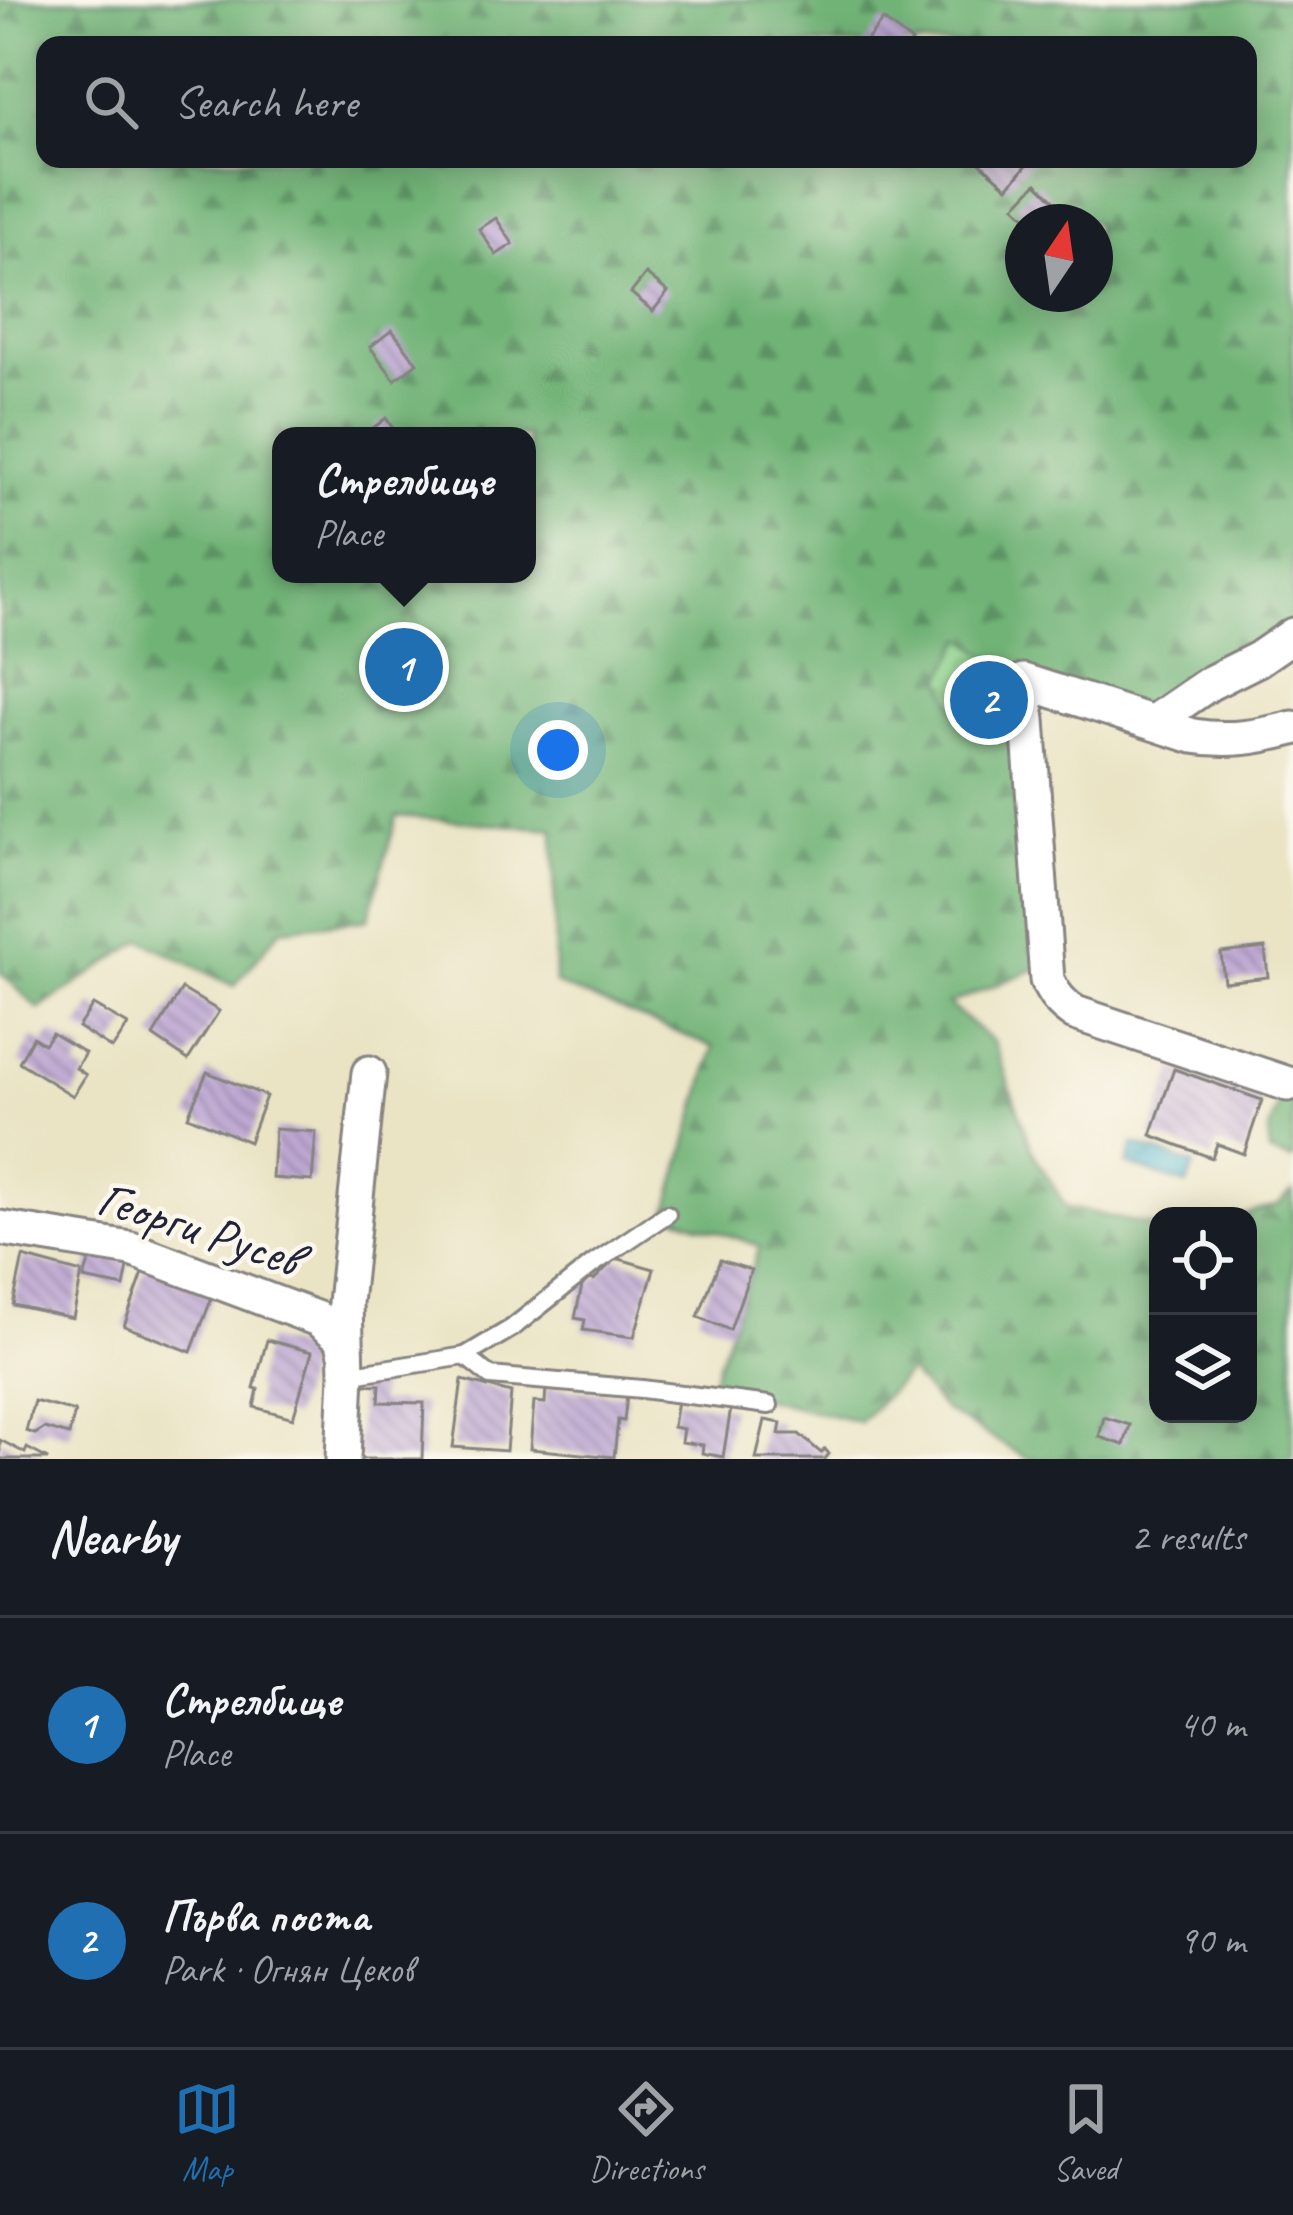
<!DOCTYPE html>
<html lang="en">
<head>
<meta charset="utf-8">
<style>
	body { margin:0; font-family:Caveat,sans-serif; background:#20242c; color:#f1f3f6 }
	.controls { position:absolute; right:36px; bottom:36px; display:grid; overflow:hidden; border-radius:24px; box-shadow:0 6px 30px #0003 }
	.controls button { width:108px; height:108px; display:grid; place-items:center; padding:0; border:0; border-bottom:3px solid #363941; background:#171b24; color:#f1f3f6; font:60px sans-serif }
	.compass { position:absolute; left:1005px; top:204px; width:108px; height:108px; border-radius:50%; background:#171b24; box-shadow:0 6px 30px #0003; rotate:13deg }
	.you { position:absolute; left:558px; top:750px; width:42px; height:42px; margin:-30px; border:9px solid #fff; border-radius:50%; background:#1a73e8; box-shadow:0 0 0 18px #1a73e833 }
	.badge { display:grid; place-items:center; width:78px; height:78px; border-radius:50%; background:#1f6fb2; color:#fff; font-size:39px; font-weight:700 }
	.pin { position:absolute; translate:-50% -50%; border:6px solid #fff; box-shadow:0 3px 12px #0006 }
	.popup { position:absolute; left:272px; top:427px; width:264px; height:156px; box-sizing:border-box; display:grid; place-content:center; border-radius:24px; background:#171b24; filter:drop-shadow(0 3px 9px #0005); font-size:39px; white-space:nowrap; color:#9ea1a6 }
	.popup b { font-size:45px; color:#f1f3f6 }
	.popup::after { content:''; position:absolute; left:50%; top:100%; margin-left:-24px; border:24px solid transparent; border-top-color:#171b24 }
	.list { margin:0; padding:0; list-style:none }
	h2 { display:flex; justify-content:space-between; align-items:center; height:156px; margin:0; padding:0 48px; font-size:51px }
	h2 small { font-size:39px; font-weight:400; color:#9ea1a6 }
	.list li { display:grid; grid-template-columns:78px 1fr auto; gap:36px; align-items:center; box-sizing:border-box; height:216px; padding:0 48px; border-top:3px solid #363941 }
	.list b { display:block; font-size:45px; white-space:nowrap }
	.list p { margin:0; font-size:39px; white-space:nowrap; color:#9ea1a6 }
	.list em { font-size:39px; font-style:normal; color:#9ea1a6 }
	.icon { flex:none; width:66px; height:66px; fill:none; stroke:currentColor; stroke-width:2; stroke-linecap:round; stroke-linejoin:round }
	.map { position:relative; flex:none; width:1293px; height:1459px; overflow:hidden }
	.search { position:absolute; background:#171b24; box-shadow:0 6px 30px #0003; left:36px; right:36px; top:36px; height:132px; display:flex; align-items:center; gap:30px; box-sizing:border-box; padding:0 42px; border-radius:24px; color:#9ea1a6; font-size:45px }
	.sheet { height:588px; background:#171b24 }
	nav { display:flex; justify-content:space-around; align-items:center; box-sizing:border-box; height:168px; border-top:3px solid #363941; background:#171b24; font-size:33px; color:#9ea1a6 }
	nav a { display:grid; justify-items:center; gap:6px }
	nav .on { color:#1f6fb2 }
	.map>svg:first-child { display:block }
	.forest { fill:url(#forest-firs); stroke:#4a6a59; stroke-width:3; fill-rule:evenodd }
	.park { fill:url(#park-crowns); stroke:#577a63; stroke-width:3 }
	.water { fill:url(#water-waves); stroke:#386a84; stroke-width:3 }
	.building { fill:url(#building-back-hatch) }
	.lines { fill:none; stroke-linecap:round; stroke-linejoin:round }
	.lane-casing { stroke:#868380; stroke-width:22 }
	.street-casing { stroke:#868380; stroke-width:39 }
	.lane { stroke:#fff; stroke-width:16 }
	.street { stroke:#fff; stroke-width:33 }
	.labels { text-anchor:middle; stroke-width:9; stroke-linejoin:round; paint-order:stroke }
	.street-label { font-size:51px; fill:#22223b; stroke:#fbf7ec }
</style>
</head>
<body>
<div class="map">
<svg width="1293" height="1459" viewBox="0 0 1293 1459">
	<defs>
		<pattern id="forest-firs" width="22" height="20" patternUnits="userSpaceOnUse" patternTransform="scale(3)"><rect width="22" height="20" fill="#71b377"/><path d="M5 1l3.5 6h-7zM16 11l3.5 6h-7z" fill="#5c9163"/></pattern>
		<pattern id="park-crowns" width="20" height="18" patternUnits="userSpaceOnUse" patternTransform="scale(3)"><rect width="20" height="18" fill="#8cd18b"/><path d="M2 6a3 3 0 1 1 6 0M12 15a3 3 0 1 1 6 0" fill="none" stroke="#78b379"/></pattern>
		<pattern id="water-waves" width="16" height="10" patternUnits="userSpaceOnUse" patternTransform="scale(3)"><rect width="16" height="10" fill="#4db3cc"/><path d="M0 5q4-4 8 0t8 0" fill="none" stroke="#4091a7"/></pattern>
		<pattern id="building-back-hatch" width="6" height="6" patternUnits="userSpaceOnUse" patternTransform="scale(3)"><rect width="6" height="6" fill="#bda7d2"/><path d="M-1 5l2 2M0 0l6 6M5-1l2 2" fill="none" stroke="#9988ac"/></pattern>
	</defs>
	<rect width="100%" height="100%" fill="#fbf7ec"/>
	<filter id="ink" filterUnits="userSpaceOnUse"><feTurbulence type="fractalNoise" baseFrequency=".00833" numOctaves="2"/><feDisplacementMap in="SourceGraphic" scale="24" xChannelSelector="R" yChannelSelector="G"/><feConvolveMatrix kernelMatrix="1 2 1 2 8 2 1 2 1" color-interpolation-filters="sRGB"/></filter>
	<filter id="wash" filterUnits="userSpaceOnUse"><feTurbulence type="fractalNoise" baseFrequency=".004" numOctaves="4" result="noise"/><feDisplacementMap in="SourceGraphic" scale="48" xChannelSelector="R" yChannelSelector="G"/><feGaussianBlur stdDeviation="2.7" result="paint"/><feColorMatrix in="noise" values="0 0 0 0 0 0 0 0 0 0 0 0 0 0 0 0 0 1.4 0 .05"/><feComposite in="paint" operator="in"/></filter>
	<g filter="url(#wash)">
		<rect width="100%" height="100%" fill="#eae4c5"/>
		<g class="forest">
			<path d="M0 0H1293V645L1153 722 1023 681 1028 720 1046 965 948 1004 994 1043 1034 1154 1066 1207 1158 1227V1414H1248V1216H1241L1278 1205 1293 1191V1459H1028L944 1410 909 1372 860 1422 710 1386 760 1246 667 1214 714 1047 555 984 554 829 397 816 368 919 281 929 234 986 142 940 39 1009 0 972ZM45 45H1248V159H45ZM1023 222H1095V294H1023ZM281 436H527V574H281Z"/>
			<polygon points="1293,1095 1293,1160 1269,1153 1269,1130 1280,1100"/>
		</g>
		<polygon class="park" points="963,638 1023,681 1028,720 962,724 942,679"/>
		<polygon class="water" points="1134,1144 1194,1165 1187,1185 1127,1164"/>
		<g id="blocks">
			<g class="building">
				<polygon points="883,20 912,42 909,45 863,45"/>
				<polygon points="976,159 1032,159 1008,187"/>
				<polygon points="1037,183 1061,207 1046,222 1032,222 1015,206"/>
				<polygon points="496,218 513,244 496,255 479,229"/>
				<polygon points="646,274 668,292 653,311 631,293"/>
				<polygon points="392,330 417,363 395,380 370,347"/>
				<polygon points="386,418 398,436 378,436 373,428"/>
				<polygon points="1265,948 1268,977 1224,982 1221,953"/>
				<polygon points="182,989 219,1011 188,1060 153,1036"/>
				<polygon points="93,1005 128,1025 112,1049 78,1027"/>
				<polygon points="52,1033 85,1053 76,1068 86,1075 73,1096 19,1062 33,1037 44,1044"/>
				<polygon points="1174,1069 1262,1100 1244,1154 1217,1144 1212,1158 1151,1135"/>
				<polygon points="207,1072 266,1096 249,1142 188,1116"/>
				<polygon points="275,1129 316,1132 312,1181 272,1178"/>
				<polygon points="91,1255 124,1261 128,1267 124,1287 84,1279"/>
				<polygon points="23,1257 82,1273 73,1318 13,1305"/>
				<polygon points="616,1258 654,1269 634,1337 583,1330 585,1320 575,1318 582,1286 588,1279 594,1280"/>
				<polygon points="720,1260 751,1270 730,1330 698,1317"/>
				<polygon points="147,1262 216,1287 191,1352 124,1326"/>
				<polygon points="267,1340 312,1352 293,1418 254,1407 258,1389 254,1388"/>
				<polygon points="462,1380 511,1393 506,1451 453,1447"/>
				<polygon points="359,1384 380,1385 379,1402 424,1403 422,1459 361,1459 357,1452"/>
				<polygon points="546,1387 627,1395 624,1421 618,1420 614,1457 530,1449 534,1402 545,1403"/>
				<polygon points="677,1400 731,1408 723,1457 702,1453 703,1445 681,1442 683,1429 673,1427"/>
				<polygon points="34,1401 75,1412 69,1435 45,1428 35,1434 26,1431"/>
				<polygon points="1104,1417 1130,1425 1124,1445 1099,1437"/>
				<polygon points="765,1420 781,1423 779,1434 799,1434 821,1453 825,1449 829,1454 825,1459 756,1459"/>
				<polygon points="0,1440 25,1453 27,1448 48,1459 0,1459"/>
			</g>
		</g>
	</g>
	<g filter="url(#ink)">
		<use href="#blocks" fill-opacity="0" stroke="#868380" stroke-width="3"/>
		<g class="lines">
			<g class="lane-casing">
				<g id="lane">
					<polyline points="465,1356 512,1328 593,1264 667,1214"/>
					<polyline points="347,1375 465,1356 490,1376 642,1389 769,1405"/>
				</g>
			</g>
			<g class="street-casing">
				<g id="street">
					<polyline points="1153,722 1210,683 1258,659 1293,635"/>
					<path d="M1288 1084 1075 1013C1061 1004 1054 995 1047 980L1028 720 1023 681 1193 736C1229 742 1258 737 1293 728"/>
					<polyline points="0,1228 131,1249 318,1319 342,1338 346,1354"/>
					<polyline points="343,1459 347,1375 345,1303 369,1073"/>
				</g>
			</g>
			<use href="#lane" class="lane"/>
			<use href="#street" class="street"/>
		</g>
	</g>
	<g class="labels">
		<g class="street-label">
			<text transform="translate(199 1227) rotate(18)" y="18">Георги Русев</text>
		</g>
	</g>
</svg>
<div class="controls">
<button><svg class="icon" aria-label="locate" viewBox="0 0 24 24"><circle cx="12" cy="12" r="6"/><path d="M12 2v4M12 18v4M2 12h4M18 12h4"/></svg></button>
<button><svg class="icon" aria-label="layers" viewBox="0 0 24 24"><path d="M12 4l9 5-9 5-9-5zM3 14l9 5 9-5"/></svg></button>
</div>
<svg class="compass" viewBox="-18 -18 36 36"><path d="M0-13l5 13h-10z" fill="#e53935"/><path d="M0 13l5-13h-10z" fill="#9ea1a6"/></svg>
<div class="you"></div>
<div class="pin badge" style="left:404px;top:667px">1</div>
<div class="popup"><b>Стрелбище</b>Place</div>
<div class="pin badge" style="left:989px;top:700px">2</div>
<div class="search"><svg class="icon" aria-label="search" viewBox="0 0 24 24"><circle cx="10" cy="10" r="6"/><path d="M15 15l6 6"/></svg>Search here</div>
</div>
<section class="sheet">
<h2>Nearby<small>2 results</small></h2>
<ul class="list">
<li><span class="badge">1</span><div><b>Стрелбище</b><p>Place</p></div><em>40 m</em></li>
<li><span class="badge">2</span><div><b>Първа поста</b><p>Park · Огнян Цеков</p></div><em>90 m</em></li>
</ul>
</section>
<nav>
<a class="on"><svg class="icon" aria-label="map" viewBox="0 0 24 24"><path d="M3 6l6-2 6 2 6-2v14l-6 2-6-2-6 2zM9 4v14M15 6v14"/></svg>Map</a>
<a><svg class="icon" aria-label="directions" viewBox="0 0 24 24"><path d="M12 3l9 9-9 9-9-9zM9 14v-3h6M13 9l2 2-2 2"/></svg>Directions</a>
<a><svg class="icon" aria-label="saved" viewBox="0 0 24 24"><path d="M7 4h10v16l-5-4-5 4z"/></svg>Saved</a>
</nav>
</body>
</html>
